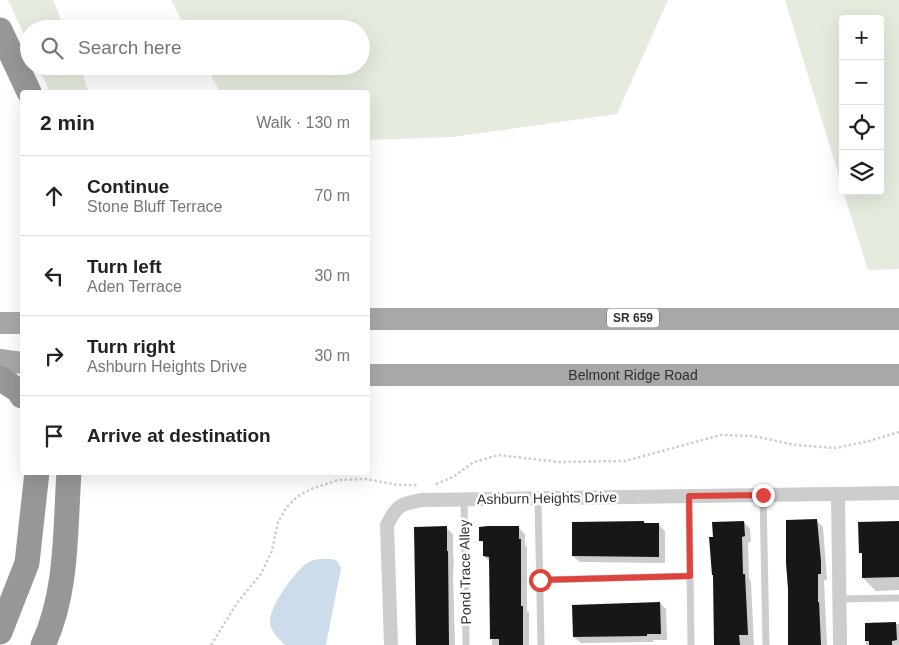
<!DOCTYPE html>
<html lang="en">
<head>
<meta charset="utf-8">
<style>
	body { margin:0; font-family:Arial,sans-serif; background:#f6f6f6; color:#222 }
	.controls { position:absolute; right:15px; top:15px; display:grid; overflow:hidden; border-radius:5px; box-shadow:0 5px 20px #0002 }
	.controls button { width:45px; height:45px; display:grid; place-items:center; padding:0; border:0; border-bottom:1px solid #e0e0e0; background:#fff; color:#222; font:25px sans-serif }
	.stop { position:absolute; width:15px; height:15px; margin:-11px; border:4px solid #dd443d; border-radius:50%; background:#fff }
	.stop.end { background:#dd443d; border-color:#fff; box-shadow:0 1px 5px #0008 }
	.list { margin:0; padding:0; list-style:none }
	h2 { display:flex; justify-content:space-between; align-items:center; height:65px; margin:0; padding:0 20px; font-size:21px }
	h2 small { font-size:16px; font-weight:400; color:#767676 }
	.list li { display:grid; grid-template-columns:32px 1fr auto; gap:15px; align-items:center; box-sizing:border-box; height:80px; padding:0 20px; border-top:1px solid #e0e0e0 }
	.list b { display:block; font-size:19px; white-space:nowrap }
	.list p { margin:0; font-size:16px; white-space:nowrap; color:#767676 }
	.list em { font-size:16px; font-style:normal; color:#767676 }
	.icon { flex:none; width:28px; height:28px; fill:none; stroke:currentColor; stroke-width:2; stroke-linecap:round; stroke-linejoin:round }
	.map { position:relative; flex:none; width:899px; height:645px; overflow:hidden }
	.search { position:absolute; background:#fff; box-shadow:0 5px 20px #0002; left:20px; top:20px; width:350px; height:55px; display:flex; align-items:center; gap:12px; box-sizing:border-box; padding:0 18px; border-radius:28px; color:#767676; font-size:19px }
	.panel { position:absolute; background:#fff; box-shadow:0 5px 20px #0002; left:20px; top:90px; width:350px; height:385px; border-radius:5px }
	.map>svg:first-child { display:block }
	.green { fill:#e5ecdf }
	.water { fill:#cddceb }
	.shadow { fill:#0003 }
	.building { fill:#171717 }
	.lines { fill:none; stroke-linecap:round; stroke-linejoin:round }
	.path { stroke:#cdcdcd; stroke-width:2.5; stroke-dasharray:2.5 2.5; stroke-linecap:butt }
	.lane { stroke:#cdcdcd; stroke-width:7 }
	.street { stroke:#cdcdcd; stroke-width:14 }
	.primary { stroke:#a8a8a8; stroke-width:22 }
	.highway { stroke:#979797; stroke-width:25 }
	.route { stroke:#dd443d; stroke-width:6 }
	.labels { text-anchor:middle; stroke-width:5; stroke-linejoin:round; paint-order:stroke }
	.shield { fill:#fff; stroke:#6e6e6e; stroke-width:1 }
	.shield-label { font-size:12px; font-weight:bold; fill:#303030 }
	.street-label { font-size:14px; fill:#303030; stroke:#fff }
</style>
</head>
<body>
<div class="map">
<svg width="899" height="645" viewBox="0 0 899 645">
	<rect width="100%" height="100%" fill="#fff"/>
	<g class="green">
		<polygon points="8,0 53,0 65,29 29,29 29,45"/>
		<polygon points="171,0 668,0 617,114 452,137 368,140 368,92 220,92 206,66 361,66 361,29 186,29"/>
		<polygon points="785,0 899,0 899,269 868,270 843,191 880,191 880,19 843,19 843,189"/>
		<polygon points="38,66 79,66 89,92 50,92"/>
	</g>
	<path class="water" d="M332 559 337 561 341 568 326 645H285C279 639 271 632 270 623 268 608 296 569 309 562 316 558 325 559 332 559Z"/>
	<g class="shadow">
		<polygon points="817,521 823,527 827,580 824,580 827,645 789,645"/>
		<polygon points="643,522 645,524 658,524 665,531 665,563 580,562 573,556"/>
		<polygon points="744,522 750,529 751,542 748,543 749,579 751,582 754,645 716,645 714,538"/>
		<polygon points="899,523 899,590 876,591 863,578 863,555 860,552"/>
		<polygon points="518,527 525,534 525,545 527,547 527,611 529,613 529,645 492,645 491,563 484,556 484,544 481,541"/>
		<polygon points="446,528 453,534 453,557 454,559 453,575 455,645 418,645"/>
		<polygon points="660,603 666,609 667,640 653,640 653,642 581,643 574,637"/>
		<rect x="866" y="624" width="33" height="21"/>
	</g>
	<g class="building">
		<polygon points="817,519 821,561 821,574 818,574 818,602 819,602 821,645 788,645 788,589 786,563 786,520"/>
		<polygon points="644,521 644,523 659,523 659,557 572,556 572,522"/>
		<polygon points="744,521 745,536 742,537 743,574 745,574 748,635 739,635 740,645 714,645 713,575 712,575 709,537 713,537 712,522"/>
		<polygon points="899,521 899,577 862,578 862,553 859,553 858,522"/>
		<polygon points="447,526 447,551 448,551 449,645 416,645 414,527"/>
		<polygon points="488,526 519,526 519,539 521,539 521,606 523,606 523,645 499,645 499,639 490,639 489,557 483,556 483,541 479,541 479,527"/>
		<polygon points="660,602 661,634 647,634 647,636 573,637 572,605"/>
		<polygon points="896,622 897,640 892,641 892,645 869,645 869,641 865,641 865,623"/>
	</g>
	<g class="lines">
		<g class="path">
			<polyline points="436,484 453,477 474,462 499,455 559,462 625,461 721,435 753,436 795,445 836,448 869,441 899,432"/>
			<polyline points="211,645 237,603 261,574 272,551 278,522 286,508 297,497 311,489 338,480 366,479 398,485 418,485"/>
		</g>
		<g class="lane">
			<polyline points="763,495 766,645"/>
			<polyline points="689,496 691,645"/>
			<polyline points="538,498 541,645"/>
			<polyline points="464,499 466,645"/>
			<polyline points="540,580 690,576"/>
			<polyline points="840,599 899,598"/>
		</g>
		<g class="street">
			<polyline points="838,494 840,645"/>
			<path d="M391 645 387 525C397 505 400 504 422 500L899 493"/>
		</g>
		<g class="primary">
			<polyline points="368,319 899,319"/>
			<polyline points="0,323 22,323"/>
			<polyline points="0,360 22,363"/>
			<path id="s1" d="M368 375H899"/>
		</g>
		<g class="highway">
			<polyline points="0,30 29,92"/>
			<polyline points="0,378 19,391 22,396"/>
			<polyline points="0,632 27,563 37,472"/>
			<path d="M43 645C68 592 65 529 69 472"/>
		</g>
	</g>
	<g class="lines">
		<polyline class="route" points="540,580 690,576 689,496 763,495"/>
	</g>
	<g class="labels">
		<rect class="shield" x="607" y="308.5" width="52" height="19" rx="4"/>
		<g class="shield-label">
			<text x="633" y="322">SR 659</text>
		</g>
		<g class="street-label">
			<text dy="5" stroke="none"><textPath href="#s1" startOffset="265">Belmont Ridge Road</textPath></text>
			<text transform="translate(547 498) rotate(-1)" y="5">Ashburn Heights Drive</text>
			<text transform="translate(465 572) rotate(-91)" y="5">Pond Trace Alley</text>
		</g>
	</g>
</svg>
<div class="controls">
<button>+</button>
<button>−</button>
<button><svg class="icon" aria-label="locate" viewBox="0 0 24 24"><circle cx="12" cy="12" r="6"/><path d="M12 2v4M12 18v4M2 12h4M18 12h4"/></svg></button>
<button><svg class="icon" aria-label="layers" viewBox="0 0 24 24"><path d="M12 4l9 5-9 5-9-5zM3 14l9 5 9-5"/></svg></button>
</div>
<div class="stop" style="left:540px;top:580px"></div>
<div class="stop end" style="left:763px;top:495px"></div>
<div class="search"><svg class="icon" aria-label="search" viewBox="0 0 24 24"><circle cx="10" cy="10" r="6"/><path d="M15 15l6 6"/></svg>Search here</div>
<section class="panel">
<h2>2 min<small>Walk · 130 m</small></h2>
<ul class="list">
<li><svg class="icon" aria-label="ahead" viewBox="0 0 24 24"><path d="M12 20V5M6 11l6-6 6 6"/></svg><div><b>Continue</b><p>Stone Bluff Terrace</p></div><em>70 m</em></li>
<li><svg class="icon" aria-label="left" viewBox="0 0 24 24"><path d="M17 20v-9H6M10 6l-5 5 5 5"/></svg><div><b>Turn left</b><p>Aden Terrace</p></div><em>30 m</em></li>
<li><svg class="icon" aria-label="right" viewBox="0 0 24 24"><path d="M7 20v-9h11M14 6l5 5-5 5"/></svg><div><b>Turn right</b><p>Ashburn Heights Drive</p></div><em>30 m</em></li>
<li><svg class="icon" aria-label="arrive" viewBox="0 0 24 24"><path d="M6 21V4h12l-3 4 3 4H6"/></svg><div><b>Arrive at destination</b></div></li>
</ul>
</section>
</div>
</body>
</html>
